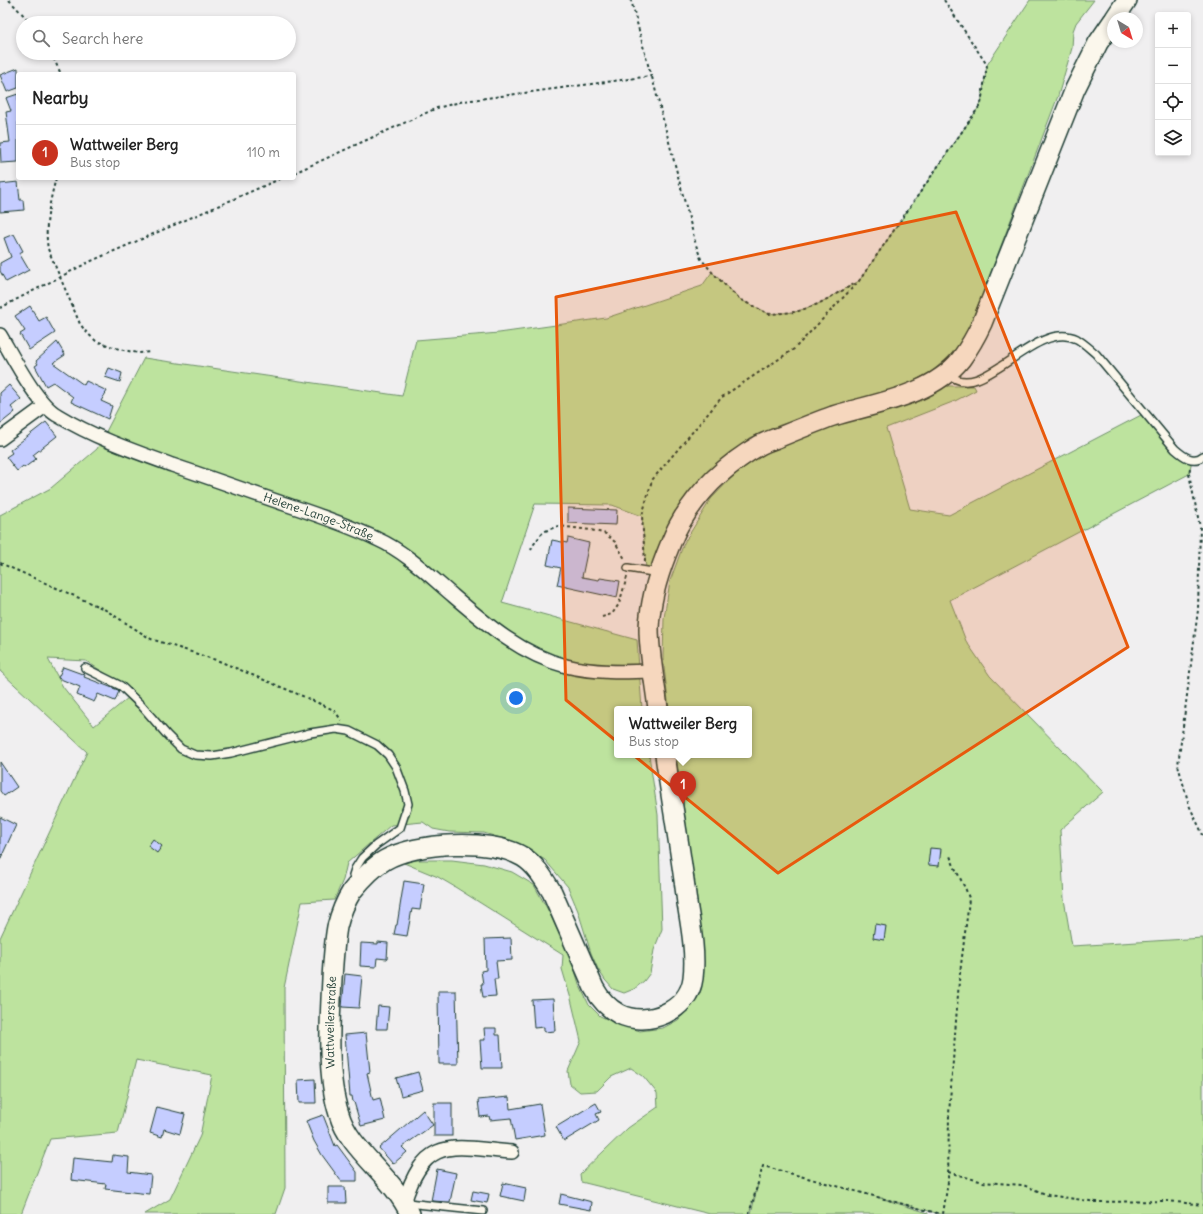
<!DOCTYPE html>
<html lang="en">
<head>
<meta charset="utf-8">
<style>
	body { margin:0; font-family:Delius,sans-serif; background:#f6f6f6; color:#222 }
	.controls { position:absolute; right:12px; top:12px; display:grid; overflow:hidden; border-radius:4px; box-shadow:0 2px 6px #0003 }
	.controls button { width:36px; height:36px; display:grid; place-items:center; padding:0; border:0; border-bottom:1px solid #e0e0e0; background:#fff; color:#222; font:20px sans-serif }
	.compass { position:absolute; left:1107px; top:12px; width:36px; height:36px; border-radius:50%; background:#fff; box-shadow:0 2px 6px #0003; rotate:142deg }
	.you { position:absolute; left:516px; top:698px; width:14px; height:14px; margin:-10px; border:3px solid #fff; border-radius:50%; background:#1a73e8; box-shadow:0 0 0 6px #1a73e833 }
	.badge { display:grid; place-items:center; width:26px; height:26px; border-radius:50%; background:#c8321e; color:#fff; font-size:13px; font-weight:700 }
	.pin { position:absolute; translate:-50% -33px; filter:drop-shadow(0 1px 2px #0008) }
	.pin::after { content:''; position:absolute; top:21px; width:14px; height:12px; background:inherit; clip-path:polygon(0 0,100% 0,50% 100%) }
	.popup { position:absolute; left:614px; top:706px; width:138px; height:52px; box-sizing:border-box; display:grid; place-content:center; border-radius:4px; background:#fff; filter:drop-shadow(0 1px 3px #0005); font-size:13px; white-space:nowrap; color:#767676 }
	.popup b { font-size:15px; color:#222 }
	.popup::after { content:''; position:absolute; left:50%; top:100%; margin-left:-8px; border:8px solid transparent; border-top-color:#fff }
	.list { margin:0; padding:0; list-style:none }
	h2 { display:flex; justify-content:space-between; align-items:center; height:52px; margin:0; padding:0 16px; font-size:17px }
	h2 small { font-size:13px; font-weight:400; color:#767676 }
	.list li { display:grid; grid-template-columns:26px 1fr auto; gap:12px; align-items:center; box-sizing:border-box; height:56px; padding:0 16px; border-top:1px solid #e0e0e0 }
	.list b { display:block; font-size:15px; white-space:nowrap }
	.list p { margin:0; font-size:13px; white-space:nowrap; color:#767676 }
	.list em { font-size:13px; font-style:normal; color:#767676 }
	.icon { flex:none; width:22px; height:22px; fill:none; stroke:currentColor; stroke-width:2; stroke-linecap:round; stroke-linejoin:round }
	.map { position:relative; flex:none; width:1203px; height:1214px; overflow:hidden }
	.search { position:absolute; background:#fff; box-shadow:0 2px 6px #0003; left:16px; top:16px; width:280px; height:44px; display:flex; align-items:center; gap:10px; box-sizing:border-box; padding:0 14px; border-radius:22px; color:#767676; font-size:15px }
	.panel { position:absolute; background:#fff; box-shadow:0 2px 6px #0003; left:16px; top:72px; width:280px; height:108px; border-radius:4px }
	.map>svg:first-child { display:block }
	.green { fill:#bde39e; stroke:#6e9069; fill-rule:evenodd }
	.building { fill:#c5cdff; stroke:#1f3d34 }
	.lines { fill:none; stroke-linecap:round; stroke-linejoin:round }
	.lane-casing { stroke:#1f3d34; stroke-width:10 }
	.street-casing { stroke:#1f3d34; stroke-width:16 }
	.secondary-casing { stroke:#1f3d34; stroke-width:22 }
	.path { stroke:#1f3d34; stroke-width:2; stroke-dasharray:3 3; stroke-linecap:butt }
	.lane { stroke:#fbf7ec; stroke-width:7 }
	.street { stroke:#fbf7ec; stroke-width:13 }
	.secondary { stroke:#fbf7ec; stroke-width:19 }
	.marked { fill:#e8590c; fill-opacity:0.2; stroke:#e8590c; stroke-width:3; stroke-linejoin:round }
	.labels { text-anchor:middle; stroke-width:3; stroke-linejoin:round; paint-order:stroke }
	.street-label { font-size:12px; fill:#1f3d34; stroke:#fbf7ec }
</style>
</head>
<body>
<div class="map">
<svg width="1203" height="1214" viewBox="0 0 1203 1214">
	<rect width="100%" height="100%" fill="#f0eff0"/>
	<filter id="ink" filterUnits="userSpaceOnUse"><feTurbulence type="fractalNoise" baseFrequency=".025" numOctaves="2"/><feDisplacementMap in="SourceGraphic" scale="8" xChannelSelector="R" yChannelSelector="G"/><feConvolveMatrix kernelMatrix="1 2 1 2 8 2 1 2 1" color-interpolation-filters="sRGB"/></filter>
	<g filter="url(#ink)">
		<g class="green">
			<path d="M1030 0H1094L1076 23 1073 31 1072 48 1058 96 983 293 967 332 956 351 931 372 908 384 882 394 780 425 750 438 710 471 652 571 646 570 642 516 612 505 535 504 502 603 637 640 642 709H617V755H649L658 815 662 929 654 950 650 973 644 981 634 989 624 993 613 989 605 980 598 969 591 953 578 911 568 887 545 860 517 843 484 833 449 832 433 829 423 822 391 825 347 863 343 880 334 900 302 902 284 988 285 1188 276 1214H145L170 1199 200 1136 212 1075 136 1060 118 1133 50 1139 21 1214H0V938L87 752 0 671V515L51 488 97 449 144 358 402 396 416 340 499 333 606 318 702 286 712 272 741 300 769 314 795 312 818 304 859 281 981 104 987 65ZM48 659 86 661 134 692 176 740V748L128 698 94 726 63 687Z"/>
			<polygon points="948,386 974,386 976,390 955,401 886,428 910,509 949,515 1145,413 1175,449 1192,460 1189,474 950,600 966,641 990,676 1103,792 1060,830 1064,899 1072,946 1203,938 1203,1214 940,1214 874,1196 928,1213 928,1214 751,1214 758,1184 749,1214 710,1214 581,1182 580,1174 628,1128 658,1107 657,1093 643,1076 631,1068 611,1077 597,1091 580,1092 570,1084 568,1071 581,1041 571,999 562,969 563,955 455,887 438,877 404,863 416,860 452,860 484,864 512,872 534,885 549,912 572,961 579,984 589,1005 600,1016 618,1024 640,1031 663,1028 678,1020 697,999 701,990 703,967 701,929 676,755 749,755 749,709 669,709 663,659 664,618 670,581 684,543 711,499 737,472 735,468 776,445"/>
		</g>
		<g class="building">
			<polygon points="18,68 18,88 7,92 0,75"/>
			<polygon points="18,94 18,162 1,163 0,143 10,142 6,112 11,111 6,98"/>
			<polygon points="18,182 20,200 23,200 24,210 0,212 0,184"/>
			<polygon points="14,234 23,251 19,253 29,270 6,282 0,271 0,263 11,257 4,238"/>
			<polygon points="30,306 39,321 46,317 55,333 29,350 20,334 25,331 15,316"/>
			<polygon points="57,342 65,355 53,363 84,385 86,381 107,391 101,401 112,406 108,419 71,402 73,397 53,382 46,386 35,366 38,364 36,361"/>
			<polygon points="109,368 122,373 120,382 105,377"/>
			<polygon points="9,385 21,399 11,407 15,412 0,424 0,393"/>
			<polygon points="46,422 57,436 33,455 36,459 24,468 23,466 17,471 6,457 12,453 10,450"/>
			<polygon points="568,508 617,510 616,525 568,523"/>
			<polygon points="568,538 589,543 582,577 599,580 600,578 620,581 617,598 557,585 561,568 547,565 552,540 567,543"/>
			<polygon points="63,667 85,675 84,677 118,690 119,691 115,701 98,694 94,702 77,695 80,687 58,678"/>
			<polygon points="0,762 17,787 4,796 0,791"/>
			<polygon points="0,817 16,825 0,860"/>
			<polygon points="153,839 162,846 157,853 148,846"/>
			<polygon points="930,848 941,849 939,866 928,865"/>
			<polygon points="404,881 424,884 420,910 412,909 407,936 394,934 396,925 397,925"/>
			<polygon points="875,924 886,926 884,940 873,938"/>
			<polygon points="511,938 512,960 496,961 498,979 494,979 496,996 483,997 481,984 483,984 481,971 486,970 485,939"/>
			<polygon points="378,942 388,943 387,959 377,958 376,967 360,966 361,943 378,944"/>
			<polygon points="345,974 362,976 359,1008 342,1007"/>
			<polygon points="438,991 456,991 458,1064 439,1064"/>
			<polygon points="553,999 555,1031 544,1032 544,1027 534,1028 532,1000"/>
			<polygon points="378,1006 389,1007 387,1029 376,1029"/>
			<polygon points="484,1028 496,1028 496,1035 500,1035 502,1068 482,1068 480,1040 485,1040"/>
			<polygon points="366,1033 370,1072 367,1073 373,1100 380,1098 385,1120 361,1126 354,1102 353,1102 352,1096 350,1096 345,1035"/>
			<polygon points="418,1072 423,1090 401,1096 396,1078"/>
			<polygon points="315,1079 316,1103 299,1103 298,1080"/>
			<polygon points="509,1097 510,1109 540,1104 545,1135 515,1140 511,1118 490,1120 489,1116 480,1117 478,1100"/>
			<rect x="434" y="1103" width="18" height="33"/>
			<polygon points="596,1103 601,1112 596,1114 599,1120 564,1141 556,1127"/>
			<polygon points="157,1107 185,1114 180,1134 164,1129 162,1137 150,1133"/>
			<polygon points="423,1110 433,1125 402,1147 407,1152 393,1164 379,1148"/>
			<polygon points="323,1115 335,1146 337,1145 357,1172 357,1181 341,1181 322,1155 314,1141 306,1121"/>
			<polygon points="113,1155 129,1157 128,1172 151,1175 149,1194 105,1189 106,1184 71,1180 73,1158 112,1162"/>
			<polygon points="437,1169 456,1173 450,1202 431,1201"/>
			<polygon points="503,1183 526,1188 524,1201 500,1196"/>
			<polygon points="328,1187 345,1187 346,1203 328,1203"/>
			<polygon points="473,1191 489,1194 487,1203 471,1200"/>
			<polygon points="561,1194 592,1202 591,1210 559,1204"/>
		</g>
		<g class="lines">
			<g class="lane-casing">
				<g id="lane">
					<path d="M948 373C980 408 1034 318 1077 339 1084 343 1090 349 1096 354L1175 449C1183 456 1193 464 1203 456"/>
					<polyline points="628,568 659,573"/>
					<polyline points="85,668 121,686 141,705 167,735 181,749 195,755 212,756 231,753 310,733 336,729 349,731 377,745 388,755 396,767 405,791 408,804 400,828 376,845 362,858 355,869 353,875 359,880"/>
					<polyline points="407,1203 483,1211"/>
				</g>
			</g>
			<g class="street-casing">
				<g id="street">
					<path id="s1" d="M0 335C13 357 36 403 57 415 93 437 133 451 172 465 211 478 249 492 288 505 318 515 348 525 377 539 404 551 428 574 450 593 485 623 520 654 566 666 594 673 624 672 653 671"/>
					<polyline points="0,439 45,406"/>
					<path d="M404 1203C425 1134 452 1147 512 1152"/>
				</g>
			</g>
			<g class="secondary-casing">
				<g id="secondary">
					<polyline points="1115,18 1127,0"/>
					<path d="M658 709C655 682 649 655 649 628 650 603 657 578 666 555 670 545 674 534 679 525 698 491 727 464 760 445 767 441 775 439 782 436 799 429 816 422 833 416 875 403 932 396 961 359 969 348 976 336 982 323L1075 89 1098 43 1113 21"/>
					<path id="s2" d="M410 1214C398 1187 371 1165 353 1141 347 1133 342 1124 339 1114 326 1074 330 1020 332 979 333 962 334 944 337 927 340 915 345 902 352 891 361 880 373 867 385 860 416 842 492 838 523 857 536 865 544 879 552 892L594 988C600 999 608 1008 619 1014 647 1028 689 1011 693 978 696 954 691 927 687 903 681 853 672 804 665 755"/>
				</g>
			</g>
			<g class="path">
				<polyline points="9,0 31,23"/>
				<polyline points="51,53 61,74"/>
				<polyline points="652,77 696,245 701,259 712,272 732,292 741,300 769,314 796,312 818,304 856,283"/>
				<polyline points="294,173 437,108 464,101 651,76 631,0"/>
				<path d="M56 178C50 201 44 225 48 249L80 324 87 333 96 341 119 349 138 353 150 352"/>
				<polyline points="0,308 89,262 282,178"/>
				<polyline points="1190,468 1189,474 1200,527 1198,610 1178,765 1189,805 1203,835"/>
				<polyline points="531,550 534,544 543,532 558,526 591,530 606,534 615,542 625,559"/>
				<polyline points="645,562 642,516 652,480 722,397 794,349 859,281 981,104 987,65 944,0"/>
				<polyline points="0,563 104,609 151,639 219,661 300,695 334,710 342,721"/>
				<polyline points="602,617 612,614 619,604 627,577"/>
				<polyline points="948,1172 983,1182 1023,1185 1048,1195 1096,1202 1168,1201 1203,1205"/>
				<polyline points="749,1214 763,1166 940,1214"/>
				<polyline points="943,1214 948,1182 949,1114 959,981 968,909 969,898 966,890 955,868 950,856"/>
			</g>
			<use href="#lane" class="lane"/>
			<use href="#street" class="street"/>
			<use href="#secondary" class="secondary"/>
		</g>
	</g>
	<path class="marked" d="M956 212 1128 647 778 873 566 700 556 297Z"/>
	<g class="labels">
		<g class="street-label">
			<text dy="4" stroke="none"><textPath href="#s1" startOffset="380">Helene-Lange-Straße</textPath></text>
			<text dy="4" stroke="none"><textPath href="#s2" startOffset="216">Wattweilerstraße</textPath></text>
		</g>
	</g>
</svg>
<div class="controls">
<button>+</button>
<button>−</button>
<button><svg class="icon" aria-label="locate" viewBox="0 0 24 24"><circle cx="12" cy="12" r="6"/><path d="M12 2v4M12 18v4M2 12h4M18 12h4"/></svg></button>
<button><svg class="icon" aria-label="layers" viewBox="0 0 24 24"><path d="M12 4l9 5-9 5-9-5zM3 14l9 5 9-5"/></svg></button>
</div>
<svg class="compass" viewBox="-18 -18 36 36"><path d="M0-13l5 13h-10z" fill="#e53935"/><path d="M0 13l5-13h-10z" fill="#767676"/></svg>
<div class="you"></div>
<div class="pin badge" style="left:683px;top:804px">1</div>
<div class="popup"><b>Wattweiler Berg</b>Bus stop</div>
<div class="search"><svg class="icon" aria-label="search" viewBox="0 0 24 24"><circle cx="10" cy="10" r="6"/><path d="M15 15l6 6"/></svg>Search here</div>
<section class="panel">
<h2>Nearby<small></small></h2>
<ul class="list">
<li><span class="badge">1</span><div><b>Wattweiler Berg</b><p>Bus stop</p></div><em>110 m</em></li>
</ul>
</section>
</div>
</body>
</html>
